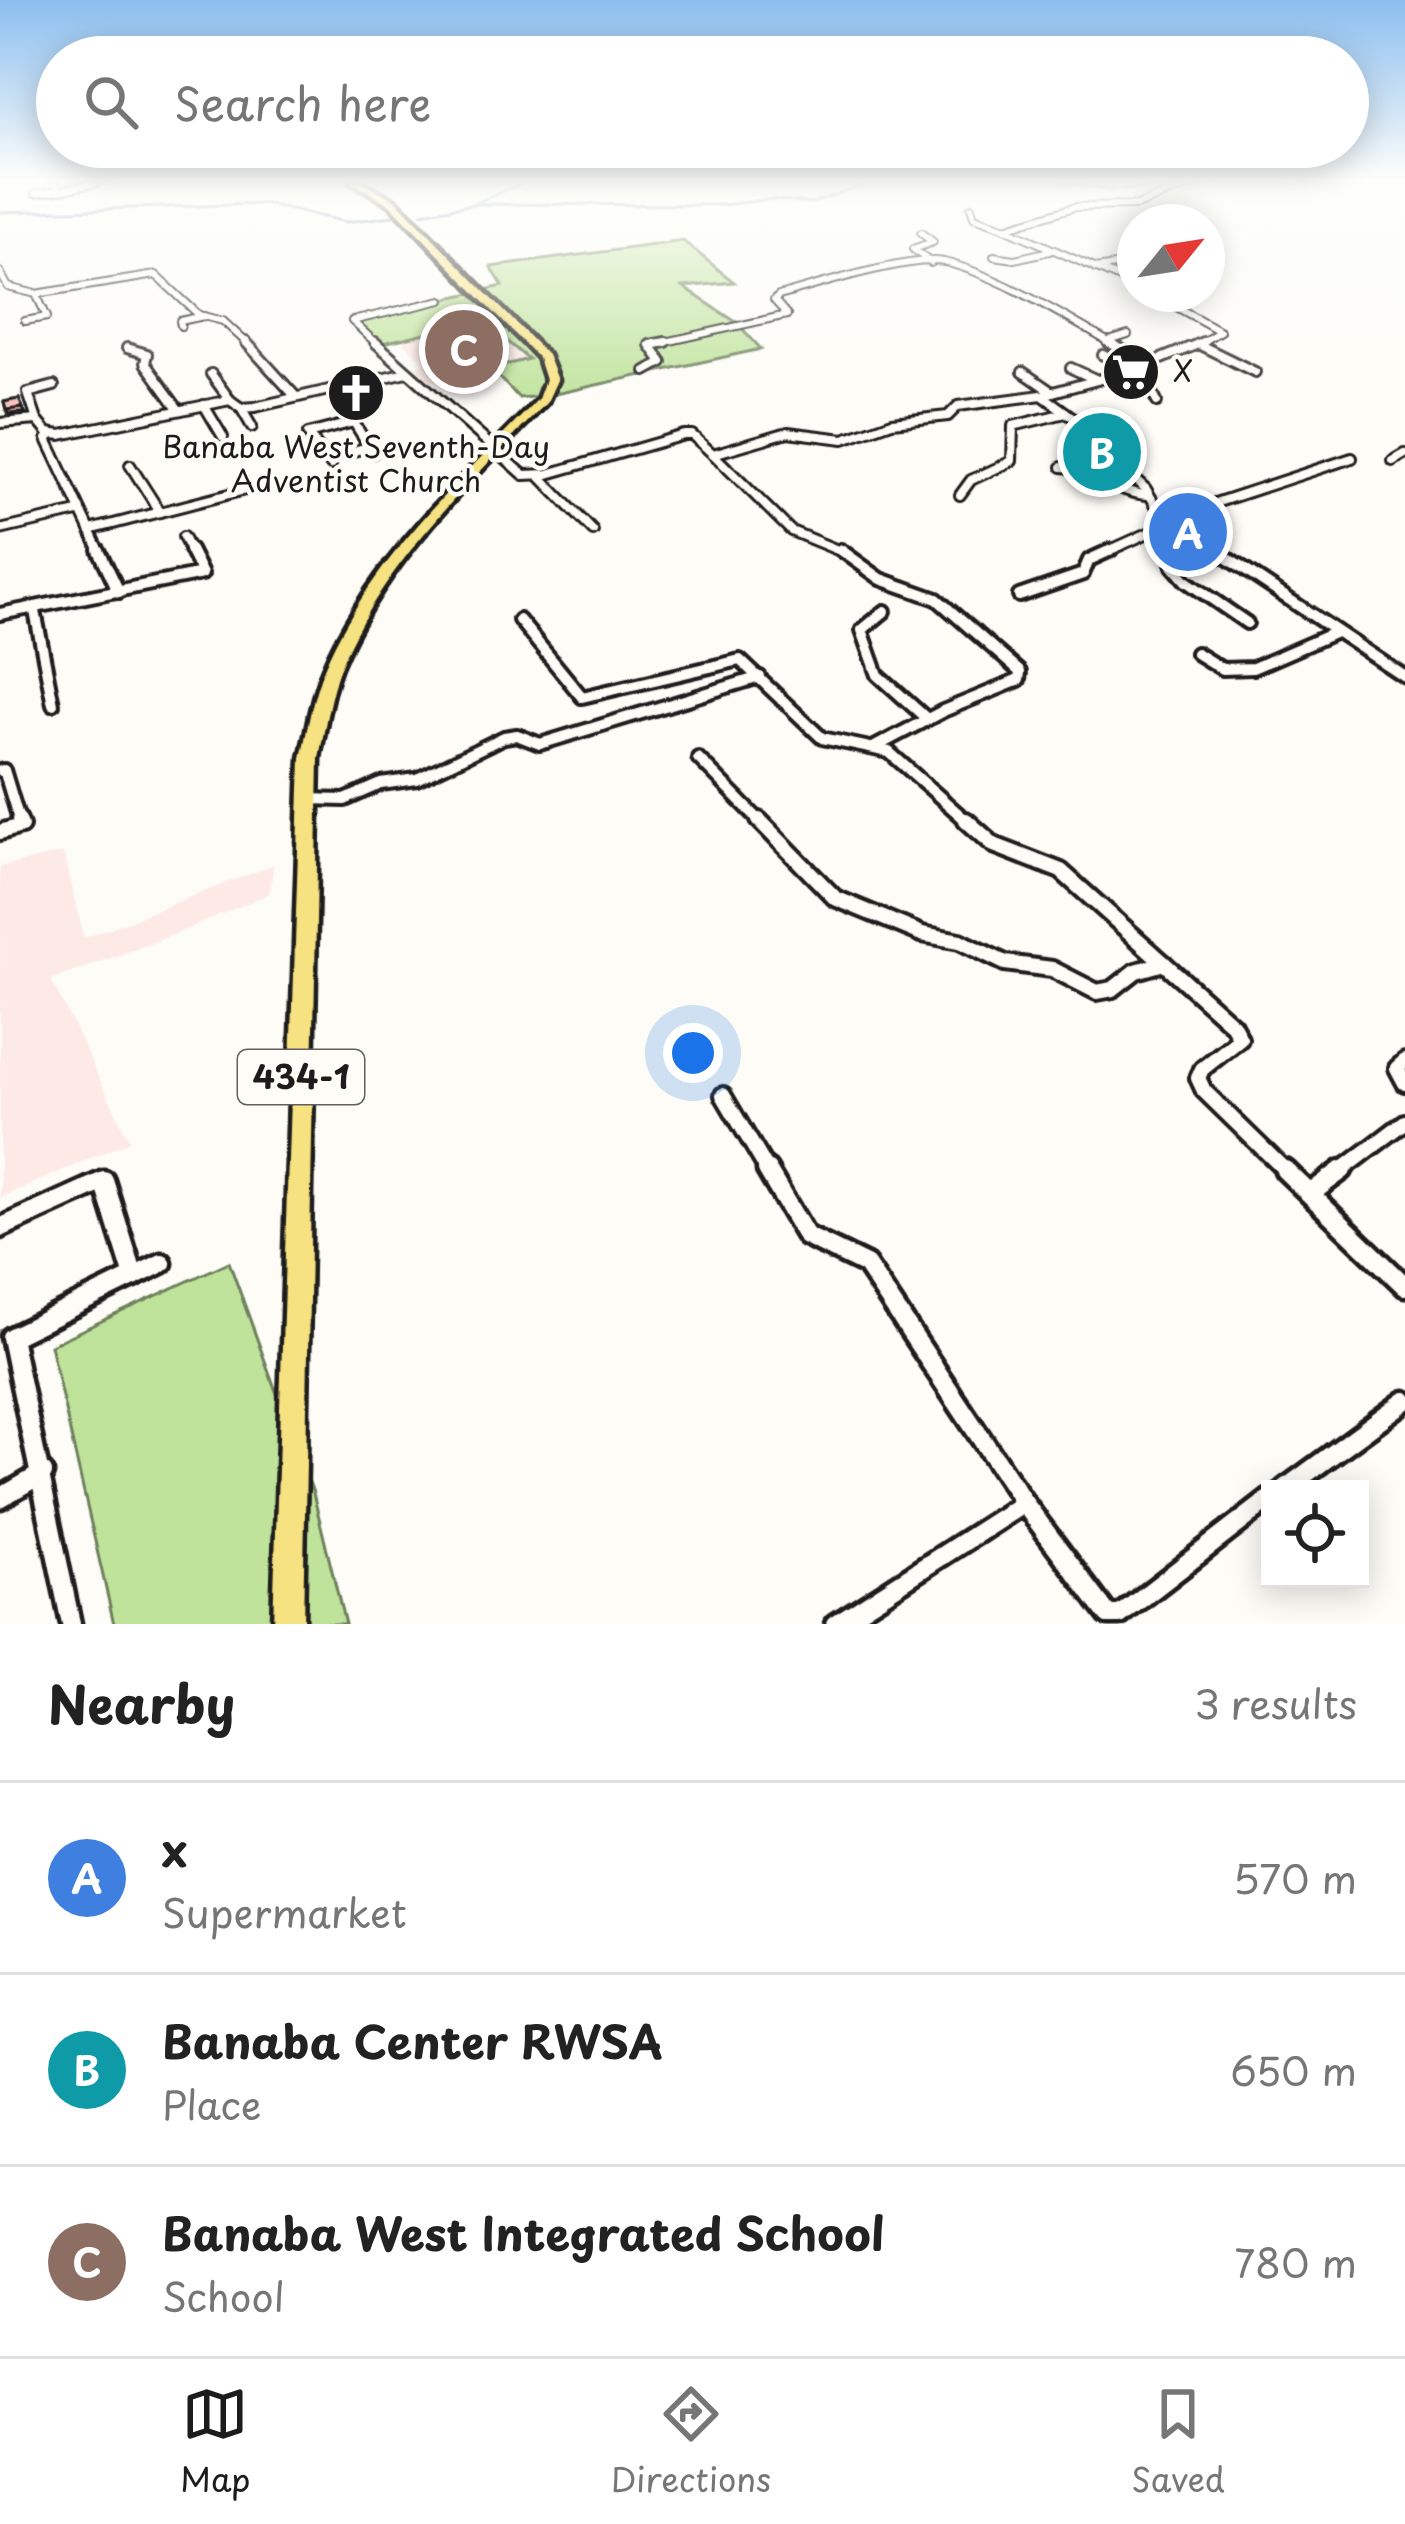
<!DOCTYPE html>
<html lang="en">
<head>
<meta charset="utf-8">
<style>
	body { margin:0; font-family:"Playpen Sans",sans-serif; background:#f6f6f6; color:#222 }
	.controls { position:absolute; right:36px; bottom:36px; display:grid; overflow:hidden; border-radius:0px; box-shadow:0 6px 30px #0003 }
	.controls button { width:108px; height:108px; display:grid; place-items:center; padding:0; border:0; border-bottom:3px solid #e0e0e0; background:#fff; color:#222; font:60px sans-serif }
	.compass { position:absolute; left:1117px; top:204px; width:108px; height:108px; border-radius:50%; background:#fff; box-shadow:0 6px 30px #0003; rotate:60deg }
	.you { position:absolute; left:693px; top:1053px; width:42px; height:42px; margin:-30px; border:9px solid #fff; border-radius:50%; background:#1a73e8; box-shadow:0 0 0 18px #1a73e833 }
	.badge { display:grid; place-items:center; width:78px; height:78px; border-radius:50%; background:#1c1c1c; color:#fff; font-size:39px; font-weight:700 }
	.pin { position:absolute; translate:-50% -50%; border:6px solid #fff; box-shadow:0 3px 12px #0006 }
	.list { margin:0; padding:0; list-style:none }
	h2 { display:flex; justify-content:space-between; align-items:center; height:156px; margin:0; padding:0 48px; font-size:51px }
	h2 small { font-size:39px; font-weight:400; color:#767676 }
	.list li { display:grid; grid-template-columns:78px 1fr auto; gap:36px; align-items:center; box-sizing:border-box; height:192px; padding:0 48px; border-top:3px solid #e0e0e0 }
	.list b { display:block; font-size:45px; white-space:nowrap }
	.list p { margin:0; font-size:39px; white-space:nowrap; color:#767676 }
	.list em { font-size:39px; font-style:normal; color:#767676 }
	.icon { flex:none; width:66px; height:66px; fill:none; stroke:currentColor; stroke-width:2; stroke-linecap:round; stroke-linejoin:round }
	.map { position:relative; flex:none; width:1405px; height:1624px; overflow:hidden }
	.search { position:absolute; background:#fff; box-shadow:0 6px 30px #0003; left:36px; right:36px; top:36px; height:132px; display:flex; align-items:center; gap:30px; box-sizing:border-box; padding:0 42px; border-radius:66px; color:#767676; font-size:45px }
	.sheet { height:732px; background:#fff }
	nav { display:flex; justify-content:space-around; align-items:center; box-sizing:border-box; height:168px; border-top:3px solid #e0e0e0; background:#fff; font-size:33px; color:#767676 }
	nav a { display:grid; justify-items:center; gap:6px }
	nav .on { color:#1c1c1c }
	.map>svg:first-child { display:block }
	.built { fill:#fdeae6 }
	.green { fill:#c0e39c; stroke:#6e805c; stroke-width:3 }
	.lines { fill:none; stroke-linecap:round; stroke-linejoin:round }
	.stream { stroke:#6b86a1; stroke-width:3 }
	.minor-far4-casing { stroke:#1c1c1c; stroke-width:10 }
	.minor-far3-casing { stroke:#1c1c1c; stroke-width:14 }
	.minor-far2-casing { stroke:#1c1c1c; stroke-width:18 }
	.minor-far1-casing { stroke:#1c1c1c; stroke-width:22 }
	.minor-casing { stroke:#1c1c1c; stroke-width:27 }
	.primary-casing { stroke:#1c1c1c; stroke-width:9 }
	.minor-far4 { stroke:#fdfcf7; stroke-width:6 }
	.minor-far3 { stroke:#fdfcf7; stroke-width:8 }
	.minor-far2 { stroke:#fdfcf7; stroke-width:10 }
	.minor-far1 { stroke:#fdfcf7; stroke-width:14 }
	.minor { stroke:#fdfcf7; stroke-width:18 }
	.primary { fill:#f7e281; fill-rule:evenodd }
	.wall { fill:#daa5a3; stroke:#1c1c1c; stroke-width:3 }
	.building { fill:#fdc0be; stroke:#1c1c1c; stroke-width:3 }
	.labels { text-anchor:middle; stroke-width:9; stroke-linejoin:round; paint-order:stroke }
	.far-poi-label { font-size:30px; fill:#1c1c1c; stroke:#fdfcf7; text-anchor:start }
	.shield { fill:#fdfcf7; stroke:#605f5e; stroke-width:3 }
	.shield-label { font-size:33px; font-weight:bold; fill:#1c1c1c }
</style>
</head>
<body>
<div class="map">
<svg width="1405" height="1624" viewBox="0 0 1405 1624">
	<rect width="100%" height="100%" fill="#fdfcf7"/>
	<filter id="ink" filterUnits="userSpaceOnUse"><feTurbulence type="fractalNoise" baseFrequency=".00833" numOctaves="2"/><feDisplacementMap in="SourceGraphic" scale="24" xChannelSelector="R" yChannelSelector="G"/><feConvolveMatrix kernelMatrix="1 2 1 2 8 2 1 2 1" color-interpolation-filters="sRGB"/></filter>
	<g filter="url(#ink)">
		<g class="built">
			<polygon points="481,320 528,359 426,383 410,368 425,363 401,339"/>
			<polygon points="63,853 84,938 273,865 270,893 173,935 51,980 130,1141 0,1198 0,867"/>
		</g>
		<g class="green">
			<polygon points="683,241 734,282 683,287 736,322 761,349 546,396 519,398 491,369 528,359 481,320 379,344 355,319 503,286 491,267"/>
			<polygon points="229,1262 313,1493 345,1624 114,1624 50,1345"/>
		</g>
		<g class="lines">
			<g class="stream">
				<polyline points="1060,182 1109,190 1177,188"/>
				<polyline points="1193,188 1226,182"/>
				<polyline points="476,203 524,182"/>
				<polyline points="0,212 264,204 346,222 393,216"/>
				<polyline points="422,213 474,204 723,205 772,199 811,203 870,182"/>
			</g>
			<g class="minor-far4-casing">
				<g id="minor-far4">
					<polyline points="59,190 98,182"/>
					<polyline points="36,193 59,190 56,182"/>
					<polyline points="971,207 974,217 1006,228"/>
					<polyline points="921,233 933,242 913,249 931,263"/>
					<polyline points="994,256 1015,259 1050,251"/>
					<polyline points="1095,269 1135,263"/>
					<polyline points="0,272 8,287 36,294 156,275 199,315 223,321 249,345"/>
					<polyline points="1135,286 1005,228 1074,207 1136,206 1199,182"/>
					<polyline points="1153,294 1220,331 1197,345"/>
					<polyline points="25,321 47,317 36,294"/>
					<polyline points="181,326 180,321 204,316"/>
					<polyline points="1106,342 1128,335"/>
					<polyline points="378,345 352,321 442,300"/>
					<path d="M652 345 787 315 774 300 779 296C814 286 912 255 944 262 1001 276 1063 316 1114 345"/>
				</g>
			</g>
			<g class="minor-far3-casing">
				<g id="minor-far3">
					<polyline points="246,342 296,397"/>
					<polyline points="375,342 524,475 548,474 684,435 692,435 713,454 788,432 844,439 892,422 948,416 958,406 1042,395 1111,445 1109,455 1146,489 1161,514 1220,553"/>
					<polyline points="1108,342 1147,363"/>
					<polyline points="1198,344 1255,372"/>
					<polyline points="127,348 147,354 145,363 179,410"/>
					<polyline points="1103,355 1132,369"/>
					<polyline points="1071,368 1095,379"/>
					<polyline points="646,371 662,362 650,345 666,342"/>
					<polyline points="1023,372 1052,392"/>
					<polyline points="211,374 230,400"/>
					<polyline points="1118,375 1153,394 1157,402"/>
					<polyline points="333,389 373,453"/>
					<polyline points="1042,395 1134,370 1203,342"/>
					<polyline points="204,405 223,437"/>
					<polyline points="241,408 252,427"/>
					<polyline points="37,420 28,393 54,386"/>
					<polyline points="0,423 37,420 48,433 61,435 230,400 241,408 255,407 407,372"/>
					<polyline points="52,435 47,439 101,553"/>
					<polyline points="713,454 791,531 845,553"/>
					<polyline points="326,458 369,447"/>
					<polyline points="1393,461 1405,454"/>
					<polyline points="130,465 160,512"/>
					<polyline points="331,465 308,434 354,422"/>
					<path d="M1062 467C1093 469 1115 493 1147 495"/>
					<polyline points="539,475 593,531"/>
					<polyline points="960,495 971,480 1012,461 1013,426 1065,413"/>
					<polyline points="0,530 78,512"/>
					<polyline points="90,530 245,490"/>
					<polyline points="183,537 191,553"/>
					<polyline points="1104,553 1212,504 1352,458"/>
					<polyline points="1201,553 1213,548"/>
				</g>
			</g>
			<g class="minor-far2-casing">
				<g id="minor-far2">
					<polyline points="99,550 119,592"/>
					<polyline points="841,550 881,579 937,599 1020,672 1019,680 943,711 875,747"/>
					<polyline points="1208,550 1173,566 1186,581 1247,623"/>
					<polyline points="1215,550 1405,677"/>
					<polyline points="1019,596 1083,574 1089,560 1111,550"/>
					<polyline points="35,611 53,704"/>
					<polyline points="885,611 862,630 878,675 927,719"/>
					<polyline points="0,614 202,574 190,550"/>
					<polyline points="519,620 582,697 740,660 822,738 889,752 969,823"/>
					<polyline points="1196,653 1222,669 1253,668 1336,632"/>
					<polyline points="698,758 762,823"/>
					<polyline points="0,771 4,770 20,823"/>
					<polyline points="308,799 345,800 381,784 417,779 504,737 517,735 540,744 760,677"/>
				</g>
			</g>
			<g class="minor-far1-casing">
				<g id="minor-far1">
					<polyline points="759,820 835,898 922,934 960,941 1005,963 1052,969 1097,992 1113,989 1136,971 1164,963"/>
					<polyline points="966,820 994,845 1061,871 1233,1025 1240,1039 1202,1069 1198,1078 1204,1091 1288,1173"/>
					<polyline points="0,832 21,826 19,820"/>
					<polyline points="1405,1061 1397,1068 1405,1083"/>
					<polyline points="723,1095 769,1173"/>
					<polyline points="1338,1173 1405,1122"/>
				</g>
			</g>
			<g class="minor-casing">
				<g id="minor">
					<polyline points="767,1170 806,1236 866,1265 1024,1503 1108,1615 1120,1615 1270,1499"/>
					<polyline points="1285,1170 1405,1286"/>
					<polyline points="1311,1193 1342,1170"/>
					<polyline points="0,1228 104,1181 134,1277"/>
					<polyline points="1285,1489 1405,1401"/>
					<polyline points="0,1498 43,1473"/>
					<polyline points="71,1624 11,1337 162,1263"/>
					<polyline points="836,1624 1024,1503"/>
				</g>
			</g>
			<g class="primary-casing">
				<path id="primary" d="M351 182H361L396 200 547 355 557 380 547 402C471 482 383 563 340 667 329 696 325 728 319 758L303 1624H273L301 758C308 728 312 696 324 668 369 562 460 480 538 399L545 380 538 358 390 204Z"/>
			</g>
			<use href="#minor-far4" class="minor-far4"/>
			<use href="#minor-far3" class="minor-far3"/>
			<use href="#minor-far2" class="minor-far2"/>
			<use href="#minor-far1" class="minor-far1"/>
			<use href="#minor" class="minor"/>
			<use href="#primary" class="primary"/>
		</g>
		<polygon class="wall" points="19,399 25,413 8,414 4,402"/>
		<polygon class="building" points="19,399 23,408 6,410 4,402"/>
	</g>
	<linearGradient id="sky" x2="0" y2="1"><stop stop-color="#8bbeef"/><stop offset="0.44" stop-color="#fefefb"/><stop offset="1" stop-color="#fefefb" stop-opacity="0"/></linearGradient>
	<rect width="1405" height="409" fill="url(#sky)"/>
	<defs>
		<g id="supermarket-disc" transform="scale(3)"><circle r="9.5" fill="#1c1c1c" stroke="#fdfcf7"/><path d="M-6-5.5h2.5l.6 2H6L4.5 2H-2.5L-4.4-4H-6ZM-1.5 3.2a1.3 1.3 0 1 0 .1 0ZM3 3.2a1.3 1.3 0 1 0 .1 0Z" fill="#fff"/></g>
		<g id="church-disc" transform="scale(3)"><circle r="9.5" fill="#1c1c1c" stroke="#fdfcf7"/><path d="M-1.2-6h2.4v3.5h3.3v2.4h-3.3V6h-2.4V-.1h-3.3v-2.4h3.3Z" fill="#fff"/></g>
	</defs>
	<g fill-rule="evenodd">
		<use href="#supermarket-disc" x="1131" y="372"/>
		<use href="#church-disc" x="356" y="393"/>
	</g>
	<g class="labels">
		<g class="far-poi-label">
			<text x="1173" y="382">X</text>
			<text x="356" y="458" text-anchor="middle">Banaba West Seventh-Day<tspan x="356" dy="34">Adventist Church</tspan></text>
		</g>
		<rect class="shield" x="238" y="1050" width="126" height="54" rx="9"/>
		<g class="shield-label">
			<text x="301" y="1089">434-1</text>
		</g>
	</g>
</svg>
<div class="controls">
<button><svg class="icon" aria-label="locate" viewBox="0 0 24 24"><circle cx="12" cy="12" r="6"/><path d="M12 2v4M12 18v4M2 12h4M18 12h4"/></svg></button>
</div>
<svg class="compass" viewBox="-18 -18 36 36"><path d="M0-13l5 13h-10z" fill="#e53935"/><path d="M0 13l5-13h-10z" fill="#767676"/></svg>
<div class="you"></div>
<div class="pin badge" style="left:1188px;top:532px;background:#3f7fe0">A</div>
<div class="pin badge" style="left:1102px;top:452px;background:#0f9aa8">B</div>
<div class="pin badge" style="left:464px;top:349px;background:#8d6e63">C</div>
<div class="search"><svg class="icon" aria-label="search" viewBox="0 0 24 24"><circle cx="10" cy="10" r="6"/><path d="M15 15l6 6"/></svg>Search here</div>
</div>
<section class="sheet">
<h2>Nearby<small>3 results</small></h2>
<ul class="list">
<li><span class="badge" style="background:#3f7fe0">A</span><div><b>x</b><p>Supermarket</p></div><em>570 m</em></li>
<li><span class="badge" style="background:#0f9aa8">B</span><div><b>Banaba Center RWSA</b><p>Place</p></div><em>650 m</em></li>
<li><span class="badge" style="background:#8d6e63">C</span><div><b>Banaba West Integrated School</b><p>School</p></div><em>780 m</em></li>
</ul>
</section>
<nav>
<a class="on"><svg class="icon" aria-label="map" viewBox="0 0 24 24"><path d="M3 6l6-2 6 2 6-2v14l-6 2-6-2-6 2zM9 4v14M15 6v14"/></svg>Map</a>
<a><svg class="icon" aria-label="directions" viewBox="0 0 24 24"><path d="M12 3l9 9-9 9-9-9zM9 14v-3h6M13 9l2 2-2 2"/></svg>Directions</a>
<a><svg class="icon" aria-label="saved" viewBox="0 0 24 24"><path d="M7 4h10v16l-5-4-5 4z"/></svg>Saved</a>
</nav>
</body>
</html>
